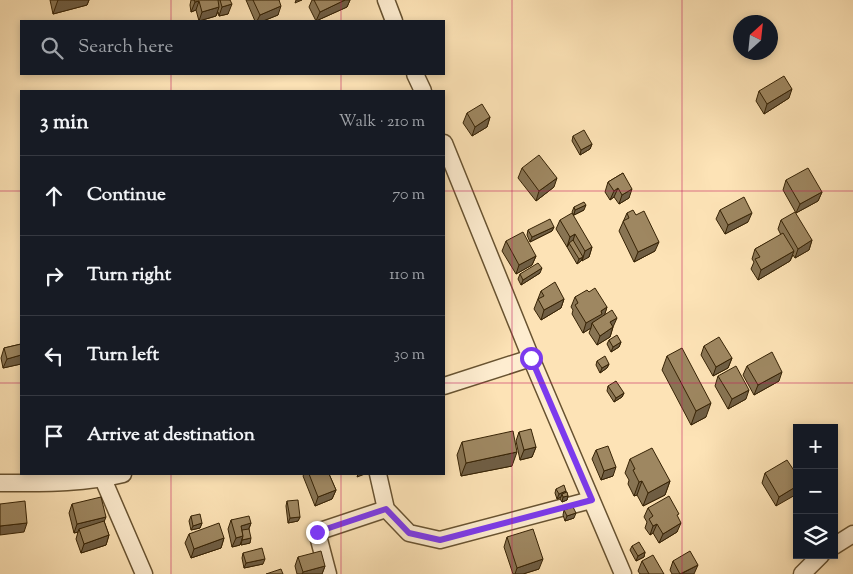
<!DOCTYPE html>
<html lang="en">
<head>
<meta charset="utf-8">
<style>
	body { margin:0; font-family:"Sorts Mill Goudy",serif; background:#20242c; color:#f1f3f6 }
	.controls { position:absolute; right:15px; bottom:15px; display:grid; overflow:hidden; border-radius:0px; box-shadow:0 2px 8px #0003 }
	.controls button { width:45px; height:45px; display:grid; place-items:center; padding:0; border:0; border-bottom:1px solid #363941; background:#171b24; color:#f1f3f6; font:25px sans-serif }
	.compass { position:absolute; left:733px; top:15px; width:45px; height:45px; border-radius:50%; background:#171b24; box-shadow:0 2px 8px #0003; rotate:27deg }
	.stop { position:absolute; width:15px; height:15px; margin:-11px; border:4px solid #7c3aed; border-radius:50%; background:#fff }
	.stop.end { background:#7c3aed; border-color:#fff; box-shadow:0 1px 5px #0008 }
	.list { margin:0; padding:0; list-style:none }
	h2 { display:flex; justify-content:space-between; align-items:center; height:65px; margin:0; padding:0 20px; font-size:21px }
	h2 small { font-size:16px; font-weight:400; color:#9ea1a6 }
	.list li { display:grid; grid-template-columns:32px 1fr auto; gap:15px; align-items:center; box-sizing:border-box; height:80px; padding:0 20px; border-top:1px solid #363941 }
	.list b { display:block; font-size:19px; white-space:nowrap }
	.list em { font-size:16px; font-style:normal; color:#9ea1a6 }
	.icon { flex:none; width:28px; height:28px; fill:none; stroke:currentColor; stroke-width:2; stroke-linecap:round; stroke-linejoin:round }
	.map { position:relative; flex:none; width:853px; height:574px; overflow:hidden }
	.search { position:absolute; background:#171b24; box-shadow:0 2px 8px #0003; left:20px; top:20px; width:425px; height:55px; display:flex; align-items:center; gap:12px; box-sizing:border-box; padding:0 18px; border-radius:0px; color:#9ea1a6; font-size:19px }
	.panel { position:absolute; background:#171b24; box-shadow:0 2px 8px #0003; left:20px; top:90px; width:425px; height:385px; border-radius:0px }
	.map>svg:first-child { display:block }
	.lines { fill:none; stroke-linecap:round; stroke-linejoin:round }
	.minor-casing { stroke:#685331; stroke-width:19 }
	.minor { stroke:#feedd0; stroke-width:16 }
	.wall { fill:#887453; stroke:#372305 }
	.shaded-wall { fill:#6f5e44; stroke:#372305 }
	.building { fill:#9e8761; stroke:#372305 }
	.route { stroke:#7c3aed; stroke-width:6 }
	.grid { fill:none; stroke:#c2185b; stroke-width:1; stroke-opacity:0.55 }
</style>
</head>
<body>
<div class="map">
<svg width="853" height="574" viewBox="0 0 853 574">
	<rect width="100%" height="100%" fill="#fde3b6"/>
	<filter id="stains"><feTurbulence type="fractalNoise" baseFrequency=".004" numOctaves="4"/><feColorMatrix values="0 0 0 0 .2 0 0 0 0 .09 0 0 0 0 .02 0 0 0 .5 -.17"/></filter>
	<radialGradient id="worn" r=".72"><stop offset=".6" stop-color="#630" stop-opacity="0"/><stop offset="1" stop-color="#630" stop-opacity=".3"/></radialGradient>
	<g class="lines">
		<g class="minor-casing">
			<g id="minor">
				<polyline points="386,0 394,21"/>
				<polyline points="415,74 423,91"/>
				<polyline points="444,143 531,358 623,574"/>
				<polyline points="444,386 531,358"/>
				<polyline points="378,474 386,509 409,533 440,540 591,500"/>
				<polyline points="103,479 144,574"/>
				<path d="M0 483C41 483 83 484 123 474"/>
				<polyline points="834,546 853,534"/>
				<polyline points="328,574 317,532 386,509"/>
				<polyline points="802,574 821,555"/>
			</g>
		</g>
		<use href="#minor" class="minor"/>
	</g>
	<g class="wall">
		<polygon points="50,0 89,0 87,5 53,14"/>
		<polygon points="191,0 230,0 228,14 219,16 218,12 216,16 199,21 196,10 191,12 190,5"/>
		<polygon points="246,0 279,0 278,15 263,21 255,21"/>
		<polygon points="312,0 350,0 347,7 316,21 309,7"/>
		<polygon points="759,91 789,98 764,114 756,101"/>
		<polygon points="467,113 490,117 487,127 472,136 463,123"/>
		<polygon points="573,136 592,144 590,149 580,155 572,141"/>
		<polygon points="522,168 554,187 536,201 518,178"/>
		<polygon points="623,173 629,198 619,204 614,197 610,200 605,192 608,182"/>
		<polygon points="786,180 822,192 818,201 796,213 783,190"/>
		<polygon points="574,207 584,210 574,215 572,212"/>
		<polygon points="720,210 748,222 725,234 716,219"/>
		<polygon points="627,213 636,215 655,251 634,262 619,231"/>
		<polygon points="560,220 592,247 589,257 582,260 577,264 567,247 568,246 567,247 556,229"/>
		<polygon points="781,220 812,240 809,250 795,258 793,255 790,261 758,280 751,269 754,262 752,259 755,249 781,235 778,229"/>
		<polygon points="554,227 552,231 530,242 527,235 528,230"/>
		<polygon points="506,241 536,256 532,265 516,274 502,251"/>
		<polygon points="540,273 521,285 518,279 520,274"/>
		<polygon points="541,291 564,299 561,308 541,320 534,309"/>
		<polygon points="589,292 607,307 604,316 613,327 610,337 597,345 589,333 591,328 583,333 572,314 573,310 571,307 575,297"/>
		<polygon points="609,340 621,342 619,347 611,352 607,344"/>
		<polygon points="21,344 21,364 3,368 1,358 4,348"/>
		<polygon points="704,346 732,358 728,368 713,376 701,355"/>
		<polygon points="667,356 706,417 691,425 662,370"/>
		<polygon points="597,361 609,364 607,368 600,373 596,365"/>
		<polygon points="747,366 779,381 754,395 743,375"/>
		<polygon points="718,376 746,399 728,409 715,386"/>
		<polygon points="608,386 624,393 622,397 614,402 607,391"/>
		<polygon points="519,432 536,447 532,457 520,460 516,441"/>
		<polygon points="462,442 512,466 461,476 457,455"/>
		<polygon points="596,450 613,476 601,480 592,459"/>
		<polygon points="630,459 670,481 665,495 643,506 637,495 634,496 628,484 629,480 625,473"/>
		<polygon points="765,473 797,475 776,506 762,483"/>
		<polygon points="304,474 329,474 336,490 332,499 315,506 303,476"/>
		<polygon points="556,489 566,491 566,492 568,496 567,500 562,502 560,499 561,497 557,499 555,493"/>
		<polygon points="287,501 300,517 298,521 288,523 286,506"/>
		<polygon points="72,504 104,521 109,535 106,545 81,553 76,539 78,532 74,533 69,513"/>
		<polygon points="648,508 678,518 677,532 659,543 653,533 650,535 645,528 647,522 644,517"/>
		<polygon points="564,510 574,518 565,521 563,515"/>
		<polygon points="191,516 202,523 200,528 191,530 189,521"/>
		<polygon points="231,520 251,523 249,529 250,543 241,545 240,544 240,545 232,547 228,529"/>
		<polygon points="189,534 224,538 221,548 191,558 185,543"/>
		<polygon points="507,537 539,569 523,574 513,574 504,547"/>
		<polygon points="632,546 645,552 644,557 636,561 630,550"/>
		<polygon points="243,553 263,564 244,568 242,558"/>
		<polygon points="298,557 325,566 322,574 297,574 295,566"/>
		<polygon points="642,561 664,574 640,574 638,571"/>
		<polygon points="673,561 694,574 672,574 670,570"/>
	</g>
	<g class="shaded-wall">
		<polygon points="58,0 89,0 87,5 53,14"/>
		<polygon points="296,0 302,0 295,3"/>
		<polygon points="345,0 350,0 347,7 316,21 320,12"/>
		<polygon points="199,1 196,10 191,12 195,2"/>
		<polygon points="232,4 228,14 219,16 222,7"/>
		<polygon points="281,6 278,15 263,21 257,21 260,15"/>
		<polygon points="219,7 216,16 199,21 202,12"/>
		<polygon points="792,89 789,98 764,114 767,104"/>
		<polygon points="490,117 487,127 472,136 475,127"/>
		<polygon points="592,144 590,149 580,155 581,150"/>
		<polygon points="557,178 554,187 536,201 539,191"/>
		<polygon points="618,188 614,197 610,200 614,191"/>
		<polygon points="632,189 629,198 619,204 622,195"/>
		<polygon points="822,192 818,201 796,213 800,204"/>
		<polygon points="586,205 584,210 574,215 575,210"/>
		<polygon points="752,213 748,222 725,234 728,225"/>
		<polygon points="554,227 552,231 530,242 532,237"/>
		<polygon points="575,234 572,244 569,243 568,246 567,247 570,237"/>
		<polygon points="812,240 809,250 795,258 798,249"/>
		<polygon points="659,242 655,251 634,262 638,252"/>
		<polygon points="592,247 589,257 582,261 585,251"/>
		<polygon points="794,251 790,261 758,280 761,270"/>
		<polygon points="536,256 532,265 516,274 519,265"/>
		<polygon points="583,257 581,261 577,264 579,259"/>
		<polygon points="542,268 540,273 521,285 523,280"/>
		<polygon points="564,299 561,308 541,320 544,310"/>
		<polygon points="607,307 604,317 592,323 591,328 583,333 586,323 601,311"/>
		<polygon points="617,318 613,327 606,331 610,322"/>
		<polygon points="613,327 610,337 597,345 600,336"/>
		<polygon points="621,342 619,347 611,352 613,347"/>
		<polygon points="21,355 21,364 3,368 7,359"/>
		<polygon points="732,358 728,368 713,376 716,367"/>
		<polygon points="609,364 607,368 600,373 602,368"/>
		<polygon points="782,372 779,381 754,395 758,385"/>
		<polygon points="749,390 746,399 728,409 732,399"/>
		<polygon points="624,393 622,397 614,402 616,398"/>
		<polygon points="711,403 706,417 691,425 696,411"/>
		<polygon points="536,447 532,457 520,460 524,450"/>
		<polygon points="517,452 512,466 461,476 466,463"/>
		<polygon points="616,467 613,476 601,480 604,471"/>
		<polygon points="358,474 365,474 357,477"/>
		<polygon points="642,481 637,495 634,496 639,482"/>
		<polygon points="670,481 665,495 643,506 648,493"/>
		<polygon points="797,486 797,494 776,506 779,497"/>
		<polygon points="336,490 332,499 315,506 318,497"/>
		<polygon points="566,491 565,496 562,494 561,497 557,499 559,494"/>
		<polygon points="568,496 567,500 562,502 563,497"/>
		<polygon points="576,513 574,518 565,521 567,516"/>
		<polygon points="106,517 102,527 79,529 78,532 74,533 77,524"/>
		<polygon points="300,517 298,521 288,523 290,518"/>
		<polygon points="27,523 24,532 0,535 0,526"/>
		<polygon points="202,523 200,528 191,530 193,526"/>
		<polygon points="251,523 247,533 241,534 241,526"/>
		<polygon points="681,523 677,532 659,543 663,534"/>
		<polygon points="657,524 653,533 650,535 653,526"/>
		<polygon points="109,535 106,545 81,553 84,544"/>
		<polygon points="243,536 240,545 232,547 236,538"/>
		<polygon points="224,538 221,548 191,558 194,549"/>
		<polygon points="251,538 250,543 241,545 242,540"/>
		<polygon points="645,552 644,557 636,561 638,556"/>
		<polygon points="265,559 263,564 244,568 246,563"/>
		<polygon points="543,559 539,569 523,574 515,574 517,568"/>
		<polygon points="698,565 694,574 681,574"/>
		<polygon points="325,566 322,574 302,574 303,572"/>
	</g>
	<g class="building">
		<polygon points="194,0 218,0 219,7 202,12 199,1 195,2"/>
		<polygon points="220,0 230,0 232,4 222,7"/>
		<polygon points="253,0 279,0 281,6 260,15"/>
		<polygon points="314,0 345,0 320,12"/>
		<polygon points="784,76 792,89 767,104 759,91"/>
		<polygon points="482,104 490,117 475,127 467,113"/>
		<polygon points="584,130 592,144 581,150 573,136"/>
		<polygon points="539,155 557,178 539,191 522,168"/>
		<polygon points="808,168 822,192 800,204 786,180"/>
		<polygon points="623,173 632,189 622,195 618,188 614,191 608,182"/>
		<polygon points="744,197 752,213 728,225 720,210"/>
		<polygon points="584,202 586,205 575,210 574,207"/>
		<polygon points="633,210 636,215 644,211 659,242 638,252 623,221 629,218 627,213"/>
		<polygon points="795,212 812,240 798,249 781,220"/>
		<polygon points="572,213 592,247 585,251 575,234 570,237 560,220"/>
		<polygon points="550,219 554,227 532,237 528,230"/>
		<polygon points="523,232 536,256 519,265 506,241"/>
		<polygon points="783,233 794,251 761,270 755,259 760,257 755,249"/>
		<polygon points="573,240 583,257 579,259 569,243"/>
		<polygon points="538,263 542,268 523,280 520,274"/>
		<polygon points="555,282 564,299 544,310 538,299 544,296 541,291"/>
		<polygon points="595,288 607,307 601,311 602,314 586,323 575,305 578,303 575,297 587,290 589,292"/>
		<polygon points="612,310 617,318 610,322 613,327 600,336 592,323"/>
		<polygon points="617,335 621,342 613,347 609,340"/>
		<polygon points="719,337 732,358 716,367 704,346"/>
		<polygon points="21,344 21,355 7,359 4,348"/>
		<polygon points="682,348 711,403 696,411 667,356"/>
		<polygon points="772,352 782,372 758,385 747,366"/>
		<polygon points="605,356 609,364 602,368 597,361"/>
		<polygon points="736,366 749,390 732,399 718,376"/>
		<polygon points="616,381 624,393 616,398 608,386"/>
		<polygon points="531,429 536,447 524,450 519,432"/>
		<polygon points="513,431 517,452 466,463 462,442"/>
		<polygon points="608,446 616,467 604,471 596,450"/>
		<polygon points="652,448 670,481 648,493 642,481 639,482 633,470 635,469 630,459"/>
		<polygon points="787,460 797,475 797,486 779,497 765,473"/>
		<polygon points="309,474 329,474 336,490 318,497"/>
		<polygon points="564,485 566,491 559,494 556,489"/>
		<polygon points="567,492 568,496 563,497 562,494"/>
		<polygon points="669,496 679,514 677,515 681,523 663,534 657,524 653,526 649,519 653,516 648,508"/>
		<polygon points="101,497 106,517 77,524 72,504"/>
		<polygon points="298,500 300,517 290,518 287,501"/>
		<polygon points="25,501 27,523 0,526 0,504"/>
		<polygon points="573,507 576,513 567,516 564,510"/>
		<polygon points="200,514 202,523 193,526 191,516"/>
		<polygon points="249,516 251,523 241,526 243,536 236,538 231,520"/>
		<polygon points="104,521 109,535 84,544 79,529"/>
		<polygon points="219,523 224,538 194,549 189,534"/>
		<polygon points="249,529 251,538 242,540 243,536 242,530"/>
		<polygon points="533,529 543,559 517,568 507,537"/>
		<polygon points="639,542 645,552 638,556 632,546"/>
		<polygon points="262,548 265,559 246,563 243,553"/>
		<polygon points="321,551 325,566 303,572 298,557"/>
		<polygon points="690,551 698,565 680,574 673,561"/>
		<polygon points="653,555 664,574 649,574 642,561"/>
		<polygon points="281,569 283,574 266,574"/>
	</g>
	<g class="lines">
		<polyline class="route" points="317,532 386,509 409,533 440,540 592,500 531,358"/>
	</g>
	<path class="grid" d="M171 0V21M341 0V21M512 0V574M682 0V574M171 74V91M341 74V91M0 191H21M444 191H853M0 383H21M444 383H853M171 474V574M341 474V574"/>
	<rect width="100%" height="100%" filter="url(#stains)"/>
	<rect width="100%" height="100%" fill="url(#worn)"/>
</svg>
<div class="controls">
<button>+</button>
<button>−</button>
<button><svg class="icon" aria-label="layers" viewBox="0 0 24 24"><path d="M12 4l9 5-9 5-9-5zM3 14l9 5 9-5"/></svg></button>
</div>
<svg class="compass" viewBox="-18 -18 36 36"><path d="M0-13l5 13h-10z" fill="#e53935"/><path d="M0 13l5-13h-10z" fill="#9ea1a6"/></svg>
<div class="stop" style="left:531px;top:358px"></div>
<div class="stop end" style="left:317px;top:532px"></div>
<div class="search"><svg class="icon" aria-label="search" viewBox="0 0 24 24"><circle cx="10" cy="10" r="6"/><path d="M15 15l6 6"/></svg>Search here</div>
<section class="panel">
<h2>3 min<small>Walk · 210 m</small></h2>
<ul class="list">
<li><svg class="icon" aria-label="ahead" viewBox="0 0 24 24"><path d="M12 20V5M6 11l6-6 6 6"/></svg><div><b>Continue</b></div><em>70 m</em></li>
<li><svg class="icon" aria-label="right" viewBox="0 0 24 24"><path d="M7 20v-9h11M14 6l5 5-5 5"/></svg><div><b>Turn right</b></div><em>110 m</em></li>
<li><svg class="icon" aria-label="left" viewBox="0 0 24 24"><path d="M17 20v-9H6M10 6l-5 5 5 5"/></svg><div><b>Turn left</b></div><em>30 m</em></li>
<li><svg class="icon" aria-label="arrive" viewBox="0 0 24 24"><path d="M6 21V4h12l-3 4 3 4H6"/></svg><div><b>Arrive at destination</b></div></li>
</ul>
</section>
</div>
</body>
</html>
